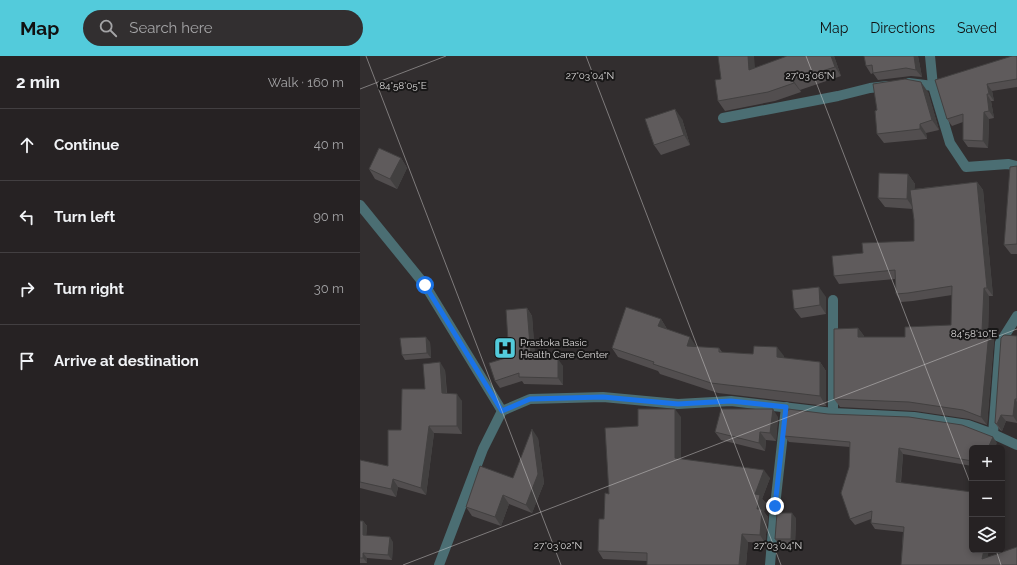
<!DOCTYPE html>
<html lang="en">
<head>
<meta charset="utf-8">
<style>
	body { margin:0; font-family:Raleway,sans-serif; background:#322f30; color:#f1f3f6 }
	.controls { position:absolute; right:12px; bottom:12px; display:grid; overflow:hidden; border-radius:6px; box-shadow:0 2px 6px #0003 }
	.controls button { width:36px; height:36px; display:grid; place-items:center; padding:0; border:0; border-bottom:1px solid #423f41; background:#262223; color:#f1f3f6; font:20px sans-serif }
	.stop { position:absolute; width:12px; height:12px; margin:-9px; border:3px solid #1a73e8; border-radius:50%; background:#fff }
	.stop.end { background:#1a73e8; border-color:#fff; box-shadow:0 1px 4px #0008 }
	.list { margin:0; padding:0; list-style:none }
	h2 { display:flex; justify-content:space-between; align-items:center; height:52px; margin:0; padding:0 16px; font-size:17px }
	h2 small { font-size:13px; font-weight:400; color:#a4a4a6 }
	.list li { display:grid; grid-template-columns:26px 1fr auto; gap:12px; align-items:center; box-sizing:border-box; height:72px; padding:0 16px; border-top:1px solid #423f41 }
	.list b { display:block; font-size:15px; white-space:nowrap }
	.list em { font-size:13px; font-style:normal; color:#a4a4a6 }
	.icon { flex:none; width:22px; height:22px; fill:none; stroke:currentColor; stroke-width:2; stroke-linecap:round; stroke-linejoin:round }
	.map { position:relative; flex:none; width:657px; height:509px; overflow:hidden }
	header { display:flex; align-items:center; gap:24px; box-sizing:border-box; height:56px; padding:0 20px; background:#53cbdb; color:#111 }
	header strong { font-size:19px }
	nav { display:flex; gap:22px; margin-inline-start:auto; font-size:14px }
	.search { width:280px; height:36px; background:#322f30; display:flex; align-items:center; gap:10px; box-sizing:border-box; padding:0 14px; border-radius:22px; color:#a4a4a6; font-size:15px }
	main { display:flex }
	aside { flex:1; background:#262223 }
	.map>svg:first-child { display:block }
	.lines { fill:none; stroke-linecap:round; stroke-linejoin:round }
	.minor { stroke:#4b6e73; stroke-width:10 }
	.wall { fill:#524e4f }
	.shaded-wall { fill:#424040 }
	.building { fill:#5f5b5c; stroke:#424040 }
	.route { stroke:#1a73e8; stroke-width:5 }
	.ticks { fill:none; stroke:#dbd9d9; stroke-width:1; stroke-opacity:0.45 }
	.labels { text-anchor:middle; stroke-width:4; stroke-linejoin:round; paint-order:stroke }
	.poi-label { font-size:10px; fill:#dbd9d9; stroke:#181717; text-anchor:start }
	.ticks-label { font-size:10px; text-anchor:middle; fill:#dbd9d9; stroke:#181717; stroke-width:4; stroke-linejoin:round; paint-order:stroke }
</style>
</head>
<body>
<header>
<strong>Map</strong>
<div class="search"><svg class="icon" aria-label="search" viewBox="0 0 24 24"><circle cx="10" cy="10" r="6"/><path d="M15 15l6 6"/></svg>Search here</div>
<nav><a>Map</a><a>Directions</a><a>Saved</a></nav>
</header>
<main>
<aside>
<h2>2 min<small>Walk · 160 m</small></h2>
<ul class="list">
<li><svg class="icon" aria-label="ahead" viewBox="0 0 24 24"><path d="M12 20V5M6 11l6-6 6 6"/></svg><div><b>Continue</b></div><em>40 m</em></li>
<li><svg class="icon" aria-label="left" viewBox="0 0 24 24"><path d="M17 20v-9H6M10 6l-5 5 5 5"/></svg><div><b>Turn left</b></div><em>90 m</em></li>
<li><svg class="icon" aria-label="right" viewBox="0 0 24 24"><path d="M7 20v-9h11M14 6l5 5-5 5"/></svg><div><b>Turn right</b></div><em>30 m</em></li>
<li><svg class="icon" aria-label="arrive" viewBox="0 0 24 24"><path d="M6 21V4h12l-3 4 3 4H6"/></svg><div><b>Arrive at destination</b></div></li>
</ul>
</aside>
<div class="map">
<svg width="657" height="509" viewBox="0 0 657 509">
	<rect width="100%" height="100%" fill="#322e2f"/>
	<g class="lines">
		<g class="minor">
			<polyline points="570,0 573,30 590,87 606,111 648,108 657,110"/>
			<polyline points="549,27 573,30"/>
			<polyline points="363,62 478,40 510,32 527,30"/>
			<polyline points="0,149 65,229 142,355"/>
			<polyline points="473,357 473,244"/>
			<polyline points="633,378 640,287 657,260"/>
			<polyline points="79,509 123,393 142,355 170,343 243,341 318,348 371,345 473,357 554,361 608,369 633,378 657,389"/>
			<polyline points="410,509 415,450 426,351"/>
		</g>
	</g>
	<g class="wall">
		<polygon points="427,0 474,0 481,20 440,34 441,36 415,45 365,55 358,45 361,23 395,12"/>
		<polygon points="504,0 558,0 562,21 551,20 518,24 513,17 511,18 506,10"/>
		<polygon points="657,0 657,31 632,35 634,45 631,45 634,62 629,63 628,92 608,91 603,84 603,66 592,70 587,63"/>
		<polygon points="568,36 579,74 566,77 567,83 524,87 517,78 517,54"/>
		<polygon points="322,63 330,89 301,99 294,89"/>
		<polygon points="41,102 47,112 37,133 15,123 9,113"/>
		<polygon points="657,110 657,198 651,198 644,189"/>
		<polygon points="548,118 555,128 554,133 617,126 623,134 633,240 629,240 628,276 634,284 627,369 609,363 555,355 480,351 474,343 498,272 504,280 504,281 545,281 591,269 592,239 553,245 541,246 536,238 535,223 479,228 474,220 503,197 554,185 554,164 553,153 525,151 518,142"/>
		<polygon points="466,241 466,258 441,262 434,253"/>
		<polygon points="167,252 172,260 175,302 203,310 203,329 164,328 162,325 140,332 135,325 149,301"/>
		<polygon points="301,263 307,273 336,290 336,291 359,292 362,296 424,300 424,302 460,306 466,315 466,350 358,337 300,318 298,315 258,301 252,292"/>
		<polygon points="657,280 657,367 646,365 642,375 640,374 635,367"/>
		<polygon points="70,286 71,302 45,304 42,299"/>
		<polygon points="85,314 87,337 102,345 102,378 74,377 66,439 38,431 36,441 0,432 0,404 28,410 41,374 65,333"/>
		<polygon points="321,361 321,403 410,422 402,443 406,447 404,456 408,461 405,487 388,486 386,509 287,509 287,505 243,503 238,495 249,438 278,370"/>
		<polygon points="418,361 416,385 406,384 405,395 361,384 355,376"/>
		<polygon points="424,380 637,387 612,392 612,410 543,398 541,427 612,494 629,494 627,501 657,509 541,509 543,476 515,473 511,467 511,463 495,469 490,463 489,411 490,391 429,386"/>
		<polygon points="178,382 184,427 172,457 149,448 141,470 112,460 106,451 153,422"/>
		<polygon points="436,462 435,488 418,488 415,483"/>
		<polygon points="0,465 3,465 7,470 6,480 33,486 32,504 7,502 7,507 0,507"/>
	</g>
	<g class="shaded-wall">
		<polygon points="388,0 394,0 396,23 389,14"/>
		<polygon points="471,0 474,0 481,20 475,11"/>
		<polygon points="554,0 558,0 562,21 556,14"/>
		<polygon points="433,24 440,34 441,36 434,27"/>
		<polygon points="561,26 568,36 579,74 572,64"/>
		<polygon points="627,28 632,35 634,45 629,38"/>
		<polygon points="627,38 631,45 634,62 629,55"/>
		<polygon points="315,53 322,63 330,89 324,79"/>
		<polygon points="624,56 629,63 628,92 623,85"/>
		<polygon points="560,68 566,77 567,83 560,73"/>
		<polygon points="41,102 47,112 37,133 30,123"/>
		<polygon points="548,118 555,128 554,153 547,143"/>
		<polygon points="617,126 623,134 633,240 627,232"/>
		<polygon points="459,231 466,241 466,258 460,249"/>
		<polygon points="624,232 629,240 628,283 629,276 634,284 627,369 621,361 622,275"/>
		<polygon points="167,252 172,260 176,310 171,302"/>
		<polygon points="301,263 307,273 305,280 298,270"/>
		<polygon points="498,272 504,280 504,289 498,281"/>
		<polygon points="66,281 70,286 71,302 67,297"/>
		<polygon points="330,281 336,290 333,299 327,290"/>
		<polygon points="417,291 424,300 424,310 417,301"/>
		<polygon points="198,303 203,310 203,329 198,322"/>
		<polygon points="80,306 85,314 87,345 82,337"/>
		<polygon points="460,306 466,315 466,350 460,340"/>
		<polygon points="97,338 102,345 102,378 97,370"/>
		<polygon points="655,343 657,346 657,366 653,360"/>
		<polygon points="315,353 321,361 321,410 315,402"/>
		<polygon points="413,353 418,361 416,385 410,377"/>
		<polygon points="641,359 646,365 642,375 637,368"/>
		<polygon points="69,370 74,377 66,439 61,432"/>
		<polygon points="172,373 178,382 184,427 172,457 166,449"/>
		<polygon points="400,376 406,384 405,395 399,387"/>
		<polygon points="633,381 637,387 635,392 628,392"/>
		<polygon points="539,392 543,398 540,432 536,426"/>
		<polygon points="404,414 410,422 402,443 406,447 404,456 408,461 405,487 400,479 395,438"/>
		<polygon points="33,423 38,431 36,441 31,433"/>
		<polygon points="143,439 149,448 141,470 135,461"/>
		<polygon points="432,457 436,462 435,488 431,483"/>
		<polygon points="3,465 7,470 6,484 3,479"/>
		<polygon points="382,478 388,486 386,509 379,509"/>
		<polygon points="30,481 33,486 32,504 28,499"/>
		<polygon points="624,494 629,494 626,509 622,503"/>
		<polygon points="3,497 7,502 7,507 3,502"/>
	</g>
	<g class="building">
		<polygon points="358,0 388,0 389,14 427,0 471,0 475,11 433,24 434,27 408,36 358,45 355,24 361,23"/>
		<polygon points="504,0 554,0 556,14 546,12 513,17 512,9 506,10"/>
		<polygon points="652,0 657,0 657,23 627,28 629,38 627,38 629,55 624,56 623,85 603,84 603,58 587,63 575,24"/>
		<polygon points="545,23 561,26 572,64 560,68 560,73 517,78 515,55 517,54 513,28"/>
		<polygon points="315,53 324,79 294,89 285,63"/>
		<polygon points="19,92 41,102 30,123 9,113"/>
		<polygon points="657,110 657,188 644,189 650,111"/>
		<polygon points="519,117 548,118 547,143 518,142"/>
		<polygon points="617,126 627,232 624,232 622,275 629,276 621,361 603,354 549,346 474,343 474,273 498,272 498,281 545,281 545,271 591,269 592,230 548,237 536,238 535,214 474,220 472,200 503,197 502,187 554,185 554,164 550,134"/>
		<polygon points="459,231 460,249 434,253 432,234"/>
		<polygon points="266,251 301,263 298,270 330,281 327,290 359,292 359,296 393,298 394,290 417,291 417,301 460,306 460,340 351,327 293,308 294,306 252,292"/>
		<polygon points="167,252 171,302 198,303 198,322 159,321 159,317 135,325 129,307 149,301 146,254"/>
		<polygon points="644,279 657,280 657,343 655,343 653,360 641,359 637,368 635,367 641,282"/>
		<polygon points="66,281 67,297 42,299 40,282"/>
		<polygon points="80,306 82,337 97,338 97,370 69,370 61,432 33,423 31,433 0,426 0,404 28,410 28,374 41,374 42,333 65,333 63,308"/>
		<polygon points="278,353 315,353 315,402 404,414 395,438 400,439 397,453 402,453 400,479 382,478 379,509 287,509 287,497 238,495 239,463 244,463 245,437 249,438 245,372 278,370"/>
		<polygon points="361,353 413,353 410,377 400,376 399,387 355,376"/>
		<polygon points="428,353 468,358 549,361 602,369 633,381 628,392 612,392 612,405 539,392 536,426 612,436 612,494 624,494 622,503 657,491 657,509 541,509 544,471 511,467 512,455 490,463 481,437 489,411 490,386 424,380 427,355 428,355"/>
		<polygon points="172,373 178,418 166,449 143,439 135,461 106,451 120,410 153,422"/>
		<polygon points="417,457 432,457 431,483 415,483"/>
		<polygon points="0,465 3,465 3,479 30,481 28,499 3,497 3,502 0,502"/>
	</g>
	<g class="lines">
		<polyline class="route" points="65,229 142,355 170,343 243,341 318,348 371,345 426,351 415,450"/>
	</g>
	<path class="ticks" d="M6 0 201 509M226 0 421 509M446 0 612 432M0 33 86 0M636 494 641 509M43 509 657 273"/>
	<defs>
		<g id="hospital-square" transform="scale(1.15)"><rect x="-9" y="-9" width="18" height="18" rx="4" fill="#53cbdb" stroke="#181717"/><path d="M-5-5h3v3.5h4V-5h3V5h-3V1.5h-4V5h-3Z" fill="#111"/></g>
	</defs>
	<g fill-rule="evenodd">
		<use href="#hospital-square" x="145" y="292"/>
	</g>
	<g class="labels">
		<g class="poi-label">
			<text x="160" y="290">Prastoka Basic<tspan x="160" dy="12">Health Care Center</tspan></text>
		</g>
	</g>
	<g class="ticks-label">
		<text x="230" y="23">27°03'04"N</text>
		<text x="450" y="23">27°03'06"N</text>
		<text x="43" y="33">84°58'05"E</text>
		<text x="614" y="281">84°58'10"E</text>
		<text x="198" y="493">27°03'02"N</text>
		<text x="418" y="493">27°03'04"N</text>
	</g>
</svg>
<div class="controls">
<button>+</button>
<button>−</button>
<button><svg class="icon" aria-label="layers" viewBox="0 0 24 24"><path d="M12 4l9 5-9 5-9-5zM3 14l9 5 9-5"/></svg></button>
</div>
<div class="stop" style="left:65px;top:229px"></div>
<div class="stop end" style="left:415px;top:450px"></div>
</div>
</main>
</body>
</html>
